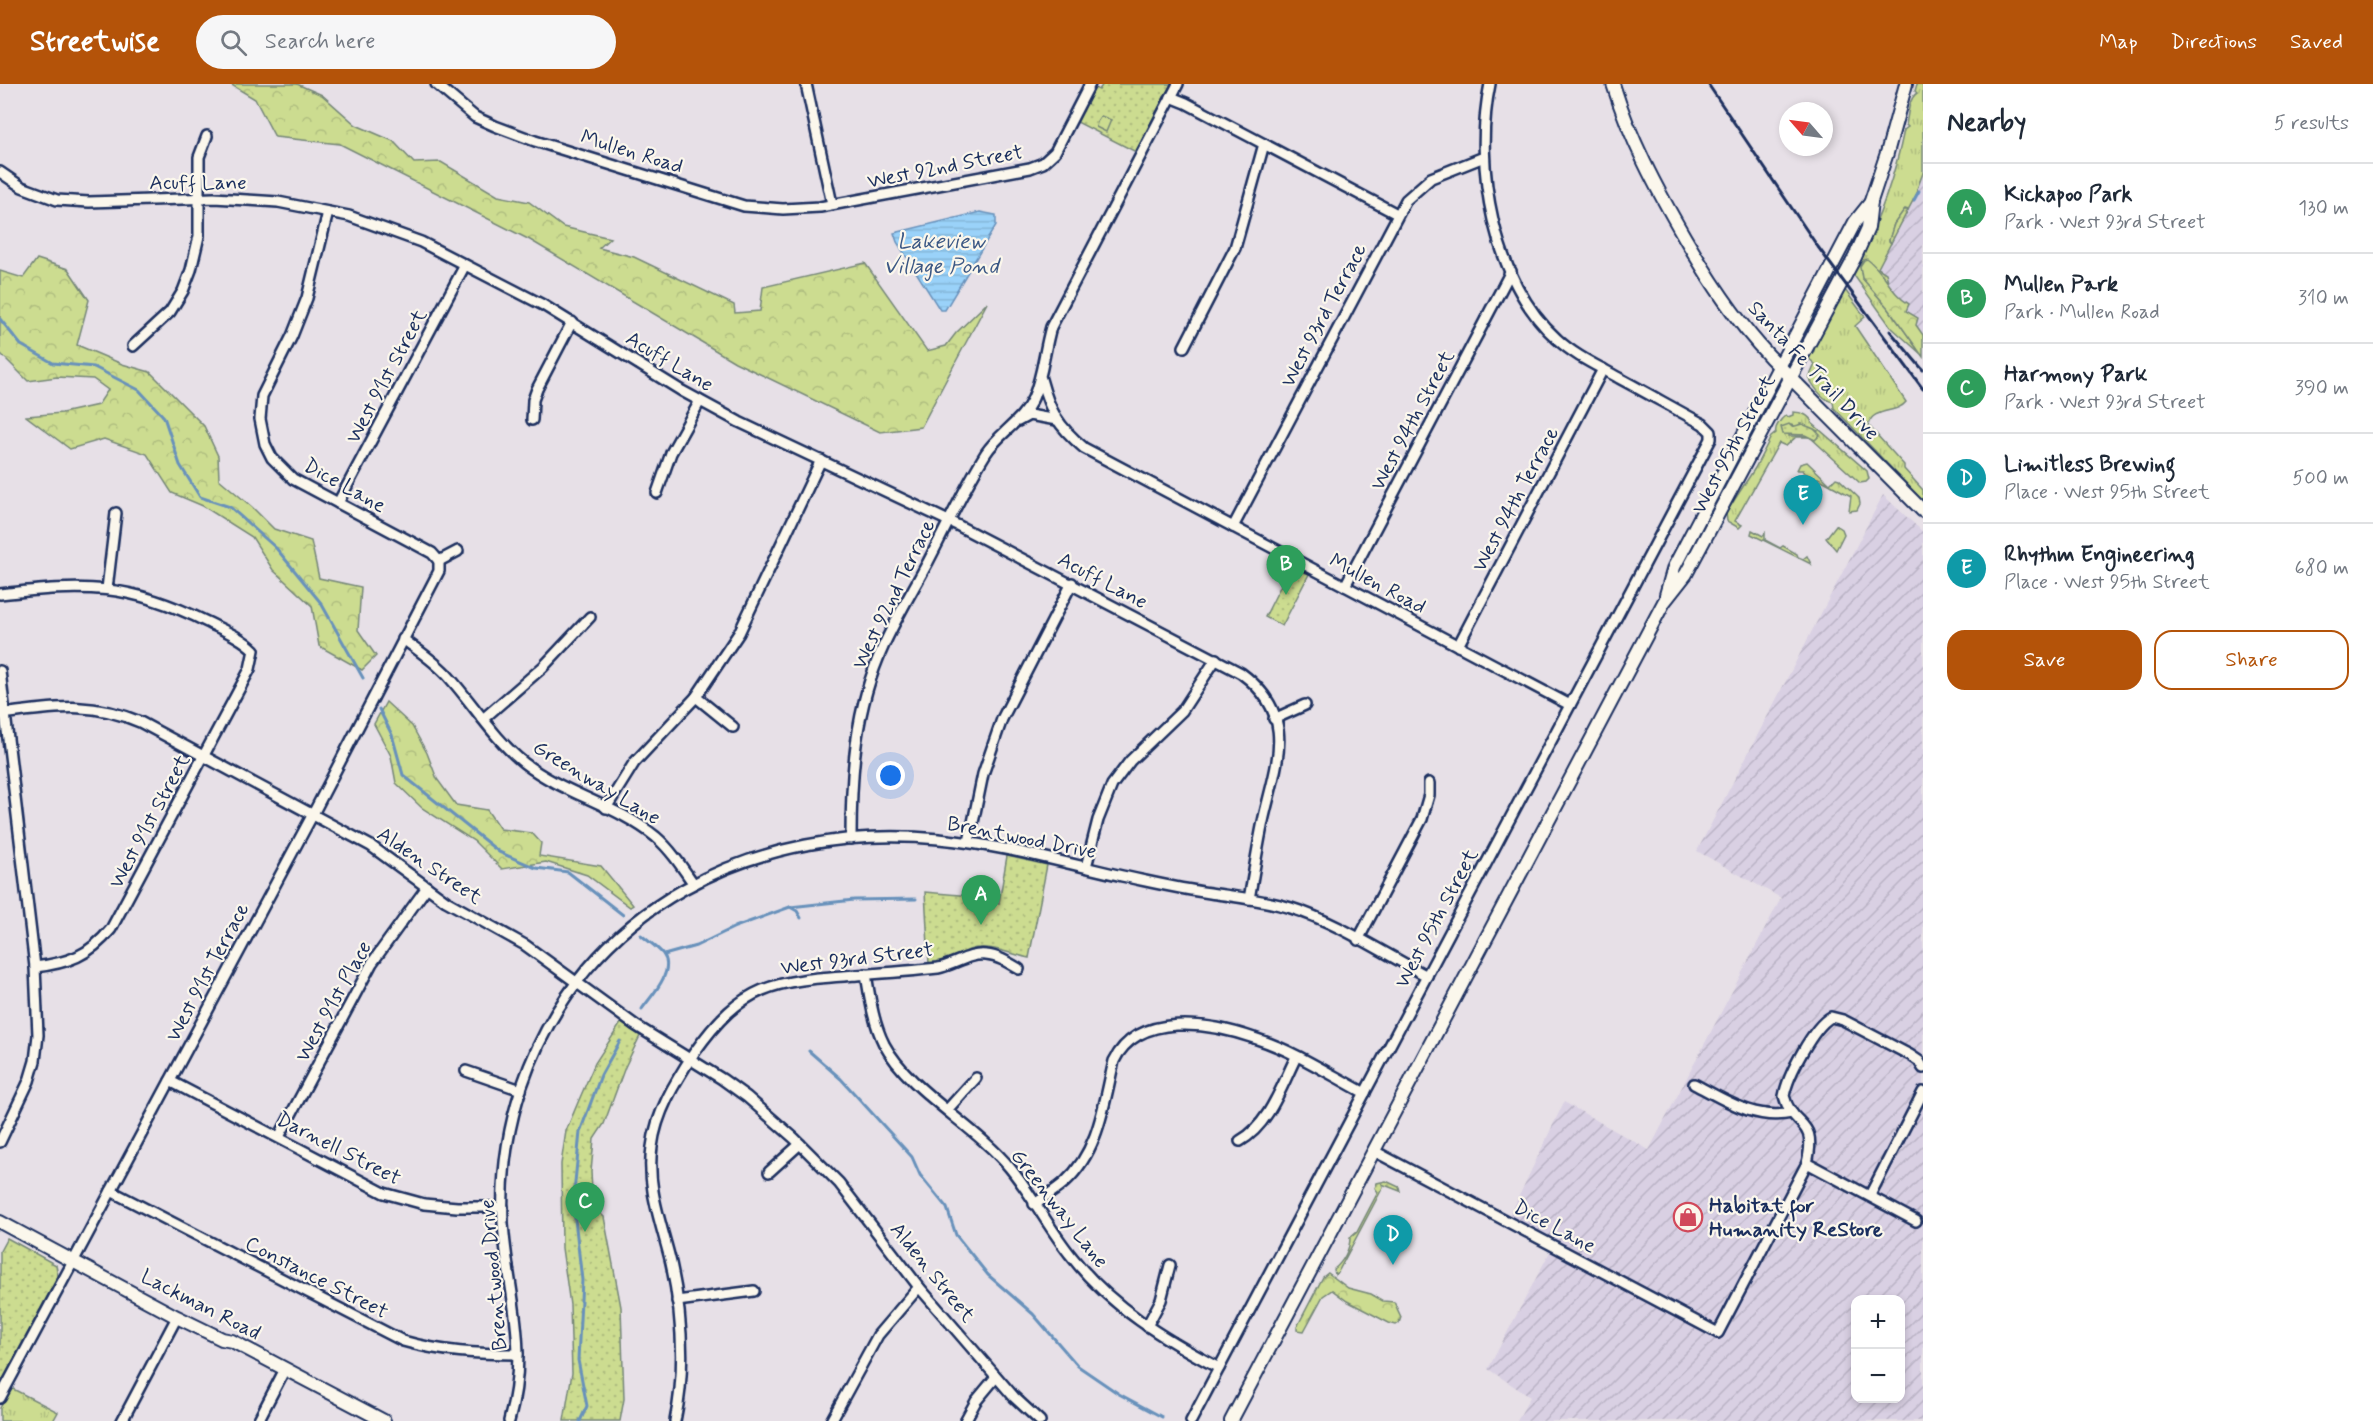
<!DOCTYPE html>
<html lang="en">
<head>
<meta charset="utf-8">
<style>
	body { margin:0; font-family:Mynerve,sans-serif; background:#f6f6f7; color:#1f2937 }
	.controls { position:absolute; right:18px; bottom:18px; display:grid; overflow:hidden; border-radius:12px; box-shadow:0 3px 9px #0003 }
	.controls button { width:54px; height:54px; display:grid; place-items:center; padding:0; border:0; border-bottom:2px solid #e0e1e3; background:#fff; color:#1f2937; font:30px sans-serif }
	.compass { position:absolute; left:1779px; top:18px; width:54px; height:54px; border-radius:50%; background:#fff; box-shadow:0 3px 9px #0003; rotate:298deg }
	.you { position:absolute; left:891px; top:692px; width:21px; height:21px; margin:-15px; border:4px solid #fff; border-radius:50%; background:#1a73e8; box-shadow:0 0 0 9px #1a73e833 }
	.badge { display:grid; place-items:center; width:39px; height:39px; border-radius:50%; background:#b45309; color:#fff; font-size:20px; font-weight:700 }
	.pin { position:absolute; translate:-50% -50px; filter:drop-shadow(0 2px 3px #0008) }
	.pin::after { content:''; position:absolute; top:32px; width:21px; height:18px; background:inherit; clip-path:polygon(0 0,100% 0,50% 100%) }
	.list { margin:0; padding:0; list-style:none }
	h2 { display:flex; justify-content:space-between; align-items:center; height:78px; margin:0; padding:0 24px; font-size:26px }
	h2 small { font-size:20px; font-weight:400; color:#747a83 }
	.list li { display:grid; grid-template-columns:39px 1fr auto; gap:18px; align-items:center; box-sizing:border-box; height:90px; padding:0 24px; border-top:2px solid #e0e1e3 }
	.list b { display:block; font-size:22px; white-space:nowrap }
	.list p { margin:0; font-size:20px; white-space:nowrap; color:#747a83 }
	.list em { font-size:20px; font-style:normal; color:#747a83 }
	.actions { display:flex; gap:12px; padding:18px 24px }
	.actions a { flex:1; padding:14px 0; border:2px solid #b45309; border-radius:18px; text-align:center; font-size:21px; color:#b45309 }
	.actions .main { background:#b45309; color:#fff }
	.icon { flex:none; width:33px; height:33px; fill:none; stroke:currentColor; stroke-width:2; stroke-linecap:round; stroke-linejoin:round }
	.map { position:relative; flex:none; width:1923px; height:1337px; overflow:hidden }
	header { display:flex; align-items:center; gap:36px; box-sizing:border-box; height:84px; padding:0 30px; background:#b45309; color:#fff }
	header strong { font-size:28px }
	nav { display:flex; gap:33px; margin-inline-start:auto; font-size:21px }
	.search { width:420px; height:54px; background:#f6f6f7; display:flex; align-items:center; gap:15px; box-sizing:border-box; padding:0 21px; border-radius:33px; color:#747a83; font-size:22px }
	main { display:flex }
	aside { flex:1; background:#fff }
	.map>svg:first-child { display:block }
	.industrial { fill:url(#industrial-furrows); fill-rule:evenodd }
	.grass { fill:url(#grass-tufts); stroke:#748677; stroke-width:1.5; fill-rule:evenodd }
	.forest { fill:url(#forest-crowns); stroke:#748677; stroke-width:1.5 }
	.park { fill:url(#park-dots); stroke:#748677; stroke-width:1.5 }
	.pitch { fill:#ccdc90; stroke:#748677; stroke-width:1.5 }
	.water { fill:url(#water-rules); stroke:#6791bb; stroke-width:1.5 }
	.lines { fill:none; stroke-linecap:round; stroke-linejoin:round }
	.stream { stroke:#6791bb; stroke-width:3 }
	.minor-casing { stroke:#1b2f5e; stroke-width:14 }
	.major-casing { stroke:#1b2f5e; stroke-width:16 }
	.minor { stroke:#fbf7ec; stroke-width:9 }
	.major { stroke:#fbf7ec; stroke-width:12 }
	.rail { stroke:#1b2f5e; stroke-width:3 }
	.labels { text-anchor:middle; stroke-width:4.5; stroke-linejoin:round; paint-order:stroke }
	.street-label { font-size:21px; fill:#1b2f5e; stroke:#fbf7ec }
	.poi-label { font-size:21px; font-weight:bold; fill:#1b2f5e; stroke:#fbf7ec; text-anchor:start }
	.water-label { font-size:22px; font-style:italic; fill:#3b5885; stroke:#fbf7ec }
</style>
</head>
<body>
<header>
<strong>Streetwise</strong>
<div class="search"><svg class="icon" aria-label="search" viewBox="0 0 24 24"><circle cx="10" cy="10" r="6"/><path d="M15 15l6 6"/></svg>Search here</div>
<nav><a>Map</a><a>Directions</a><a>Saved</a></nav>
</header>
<main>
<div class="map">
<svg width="1923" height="1337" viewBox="0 0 1923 1337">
	<defs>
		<pattern id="industrial-furrows" width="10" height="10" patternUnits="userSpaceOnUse" patternTransform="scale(1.5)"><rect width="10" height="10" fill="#d9d0e3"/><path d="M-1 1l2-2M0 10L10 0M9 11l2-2" fill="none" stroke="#bab3c5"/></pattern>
		<pattern id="grass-tufts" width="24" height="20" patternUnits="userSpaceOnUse" patternTransform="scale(1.5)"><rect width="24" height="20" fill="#ccdc90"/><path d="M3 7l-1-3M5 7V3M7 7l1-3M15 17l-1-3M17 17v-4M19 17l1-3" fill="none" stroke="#afbd7f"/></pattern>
		<pattern id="forest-crowns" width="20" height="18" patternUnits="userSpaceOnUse" patternTransform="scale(1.5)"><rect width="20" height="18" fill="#ccdc90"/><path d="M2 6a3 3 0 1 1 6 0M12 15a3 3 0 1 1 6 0" fill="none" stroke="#afbd7f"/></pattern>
		<pattern id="park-dots" width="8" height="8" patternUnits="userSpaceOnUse" patternTransform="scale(1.5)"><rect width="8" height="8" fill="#ccdc90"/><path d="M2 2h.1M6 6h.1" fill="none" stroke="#afbd7f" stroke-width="1.8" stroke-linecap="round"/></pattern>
		<pattern id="water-rules" width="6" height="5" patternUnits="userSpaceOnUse" patternTransform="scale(1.5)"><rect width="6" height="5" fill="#9ad2f9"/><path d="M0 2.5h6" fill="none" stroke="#84b5d8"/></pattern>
	</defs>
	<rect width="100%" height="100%" fill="#e7e0e7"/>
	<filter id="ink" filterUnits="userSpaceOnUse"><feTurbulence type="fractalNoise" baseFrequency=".0167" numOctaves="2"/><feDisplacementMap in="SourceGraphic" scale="12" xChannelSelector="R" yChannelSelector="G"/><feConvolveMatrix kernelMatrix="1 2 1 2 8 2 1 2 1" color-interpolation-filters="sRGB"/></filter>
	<g filter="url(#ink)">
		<g class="industrial">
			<polygon points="1923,13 1923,257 1866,185 1894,122"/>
			<path d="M1883 411 1923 448V1337H1517L1530 1313 1488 1285 1553 1162 1507 1137 1564 1018 1649 1066 1781 814 1697 767ZM1856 1216H1900V1314H1856Z"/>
		</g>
		<g class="grass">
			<path d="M1917 0H1923V89L1917 105 1918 107 1908 126 1905 125 1894 140 1889 157 1891 159 1878 184 1886 189 1888 197 1875 183 1864 176 1860 182 1862 194 1889 225 1921 270 1891 243 1853 190C1876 144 1894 97 1904 46L1908 43 1906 41C1908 30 1909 14 1917 9L1915 7Z"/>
			<path d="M1845 206 1865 233 1855 242 1906 318C1897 330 1873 323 1868 341L1904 381V385L1923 406V417L1834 324 1833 318C1823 316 1814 303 1809 294L1815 280 1808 274 1814 267V262Z"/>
			<path d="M1793 328C1801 328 1810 331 1812 339L1867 387 1869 395 1866 398 1860 399 1810 353H1796L1786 362 1779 359 1735 437 1742 441 1739 444 1727 437 1726 429 1755 384 1771 353 1776 349C1774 343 1781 335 1786 331L1788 333 1793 331ZM1800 340 1818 347 1811 352H1789L1791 341 1797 343Z"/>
			<polygon points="1807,378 1830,400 1836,394 1839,395 1859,414 1860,420 1857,426 1849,427 1851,412 1818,394 1817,395 1803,388 1803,386 1797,386 1800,380"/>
			<polygon points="1836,441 1842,445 1844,450 1836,466 1826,454"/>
			<polygon points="1752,446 1763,452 1765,449 1765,456 1780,464 1783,462 1797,470 1798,473 1803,475 1807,472 1811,480 1751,450"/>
			<polygon points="11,1304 58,1328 53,1337 0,1337 0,1324"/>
		</g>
		<g class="forest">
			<polygon points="230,0 297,0 322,11 356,41 393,57 414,79 441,78 498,112 529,118 563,143 610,154 599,164 634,173 734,221 735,229 760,227 763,203 865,179 927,267 946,262 956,249 987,219 921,343 880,348 735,278 530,156 340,60 275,53 255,15"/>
			<polygon points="37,175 68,185 89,216 77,261 122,280 150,288 204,342 218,372 219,395 252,423 274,445 311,457 319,494 361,503 358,546 376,572 362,586 319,562 312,522 273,486 252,453 203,422 172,409 147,370 104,355 70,365 26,332 62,329 98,321 108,306 93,295 57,293 28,297 0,269 0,187 23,194"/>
			<path d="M1867 175C1885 188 1890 209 1909 220L1906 227 1918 234 1916 241 1923 251V273L1889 225 1862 194 1860 182 1864 176Z"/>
			<polygon points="386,618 412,642 427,669 437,695 456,721 487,726 500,745 532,749 541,759 539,772 601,782 633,821 630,823 587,791 546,778 502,785 474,757 422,724 396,699 391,672 374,640"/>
			<polygon points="1328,1189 1348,1204 1371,1210 1383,1217 1394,1218 1401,1233 1399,1239 1396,1241 1389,1239 1347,1217 1332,1206 1323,1212 1304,1247 1297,1246 1297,1243 1323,1193"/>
		</g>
		<g class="park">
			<polygon points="1103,0 1171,0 1136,68 1075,37 1093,3 1099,6"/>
			<polygon points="1904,126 1908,126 1891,159 1889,156 1894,140"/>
			<polygon points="1789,340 1792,343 1802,340 1814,345 1820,351 1815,356 1805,351 1783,350 1781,343"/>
			<polygon points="1291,481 1309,490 1282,542 1265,533"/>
			<path d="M1007 772 1047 781 1029 874C1011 870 987 859 969 866 954 872 946 877 929 880L925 808 971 812 999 819Z"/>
			<polygon points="621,939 640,952 625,983 604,1040 594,1055 591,1088 593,1123 604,1133 621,1223 624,1315 620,1337 564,1337 572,1289 570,1221 562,1164 561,1080 566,1047 579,1016 595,979"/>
			<path d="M1386 1097 1399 1103 1400 1107 1382 1100 1383 1103 1338 1188 1335 1191 1334 1185C1343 1178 1350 1165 1350 1154L1357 1148 1378 1108 1375 1104 1377 1099Z"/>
			<polygon points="7,1154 56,1181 58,1192 3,1295 0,1294 0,1167"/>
		</g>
		<polygon class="pitch" points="1101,32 1111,36 1106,48 1096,43 1097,38"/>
		<polygon class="water" points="980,128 996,131 996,141 945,226 940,226 897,158 894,149"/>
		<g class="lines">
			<g class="stream">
				<polyline points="1914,116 1919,107"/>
				<polyline points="0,235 21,261 53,279 94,283 139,306 164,333 180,381 200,413 230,423 276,464 321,519 363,594"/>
				<polyline points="379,625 392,651 403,691 499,768 536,784 568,788 623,831"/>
				<polyline points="790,823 797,827 801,834"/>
				<path d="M641 851C648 857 657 863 663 870 676 887 651 912 642 925"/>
				<polyline points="664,871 696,862 735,843 790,823 854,816 916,815"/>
				<polyline points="809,967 841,995 912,1073 920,1091 947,1124 956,1151 988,1191 1033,1230 1078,1282 1119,1310 1162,1333"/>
				<polyline points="580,1337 587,1322 578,1276 582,1196 573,1118 580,1048 601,991 620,957"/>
			</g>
			<g class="minor-casing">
				<g id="minor">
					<polyline points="436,0 475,33 495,42 535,57 744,122 783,125 820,123 1030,84 1043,79 1055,68 1090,0"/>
					<polyline points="806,0 832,120"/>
					<polyline points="1171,13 1186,19 1397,130"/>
					<path d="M0 88 22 103 57 116 89 118 214 114 278 118 349 132 421 158 543 221 682 307 739 338 957 441 1241 589C1298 631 1277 677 1264 733 1258 760 1254 788 1249 815"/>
					<polyline points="328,128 307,214 292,252 262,312 260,335 265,360 272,374 293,395 432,469 439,477"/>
					<polyline points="133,262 170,228 183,207 191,186 199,152 199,73 207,52"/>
					<polyline points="1184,263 1235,164 1264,60"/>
					<path d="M1041 295C1050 328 1058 342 1084 364L1570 621"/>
					<polyline points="532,336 533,316 537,305 572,238"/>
					<polyline points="1018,337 1029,331 1057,336"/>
					<polyline points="657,409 671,369 700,317"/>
					<polyline points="338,419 465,181"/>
					<polyline points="1233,443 1406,116 1431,94 1484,73"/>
					<polyline points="439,477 458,467"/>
					<polyline points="1345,502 1511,187"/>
					<polyline points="107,505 116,429"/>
					<path d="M0 510C84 500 129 499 207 538 223 546 241 553 254 566L250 585 111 845C89 872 68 879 35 883"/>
					<path d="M403 555C419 567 436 578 449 593 474 621 494 655 524 679 564 710 617 721 656 753 671 766 682 783 693 799"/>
					<polyline points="1458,562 1603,285"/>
					<polyline points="0,587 35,883 38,951 35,977 29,997 0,1058"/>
					<polyline points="696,613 733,643"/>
					<path d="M0 630C53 624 89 616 140 638L371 762 446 817 525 861 635 941 722 995 747 1013 794 1054 839 1099 919 1203 1014 1313 1040 1337"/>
					<polyline points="483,635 543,583 590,533"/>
					<polyline points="1274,635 1305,621"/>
					<polyline points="606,724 634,679 696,613 739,549 821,376"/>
					<path d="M851 755C851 689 855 624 883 563 896 534 913 506 928 478 947 442 964 404 986 369 999 349 1023 337 1033 314 1043 291 1044 267 1051 243L1178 0"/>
					<polyline points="969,758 983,690 1002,635 1072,499"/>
					<polyline points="1086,783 1098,736 1112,701 1130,677 1182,627 1216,575"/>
					<polyline points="1358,856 1422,735 1429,711 1429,699"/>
					<path d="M866 890C870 914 873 938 884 960 909 1007 975 1041 1010 1084 1033 1112 1049 1145 1072 1173 1111 1223 1164 1255 1219 1284"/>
					<polyline points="466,987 521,1006"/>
					<polyline points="170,997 384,1109 424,1120 457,1123 503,1123"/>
					<path d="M1694 1000C1725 1016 1755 1037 1792 1029"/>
					<polyline points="947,1026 976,994"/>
					<polyline points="279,1053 372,879 427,803"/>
					<path d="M1240 1057C1269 1041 1282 1001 1296 973"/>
					<path d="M1374 1067 1718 1249 1807 1079C1818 1033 1793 1046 1784 1012 1788 991 1813 943 1831 933L1843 936 1910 971 1919 977 1923 984"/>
					<polyline points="1807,1079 1916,1137"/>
					<polyline points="769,1088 800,1060"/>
					<path d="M111 1107 403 1257C441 1268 478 1270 518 1270"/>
					<polyline points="1870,1111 1923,1008"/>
					<path d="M1034 1120C1045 1113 1056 1106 1065 1098 1099 1067 1104 1019 1114 977 1138 927 1211 939 1254 954 1293 966 1329 990 1365 1009"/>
					<polyline points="677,1217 754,1207"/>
					<polyline points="1147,1242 1161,1216 1170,1181"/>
					<polyline points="0,1314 313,730 439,487 439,477"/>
					<polyline points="122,1337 177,1233"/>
					<polyline points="258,1337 285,1285"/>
					<path d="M509 1337C530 1262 508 1211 503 1139 501 1093 507 1046 522 1002 583 822 756 738 939 755 1001 761 1061 778 1122 792 1151 798 1180 805 1210 809 1237 813 1265 816 1291 824 1337 838 1385 870 1427 892"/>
					<path d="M675 1337C686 1286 682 1230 671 1179 662 1141 646 1103 652 1063 656 1029 675 998 694 969 744 898 775 897 857 891 884 889 911 887 938 884 954 881 969 869 986 871 998 872 1009 879 1019 885"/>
					<polyline points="831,1337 878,1251 919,1203"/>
					<polyline points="965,1337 976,1317 996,1293"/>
					<path d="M1191 1337 1711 355V348L1703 340C1675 325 1647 309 1619 294 1598 282 1575 272 1557 255 1493 198 1473 81 1490 0"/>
				</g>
			</g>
			<g class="major-casing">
				<g id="major">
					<path d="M1613 0C1630 55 1656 104 1685 154 1710 197 1736 237 1770 273L1923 427"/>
					<polyline points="1666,511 1674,483 1855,138 1871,118"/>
					<polyline points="0,1138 177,1233 222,1255 232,1257 384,1337"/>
					<polyline points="1231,1337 1664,518 1686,490 1855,173 1868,144 1871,117 1887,69 1906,0"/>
				</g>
			</g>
			<use href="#minor" class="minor"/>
			<use href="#major" class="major"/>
			<g class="rail">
				<polyline points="1708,0 1818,163 1923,305"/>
				<polyline points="1890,247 1923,286"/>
			</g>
		</g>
	</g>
	<defs>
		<g id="shop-ring" transform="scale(1.5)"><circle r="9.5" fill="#fbf7ec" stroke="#d1495b" stroke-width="1.5"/><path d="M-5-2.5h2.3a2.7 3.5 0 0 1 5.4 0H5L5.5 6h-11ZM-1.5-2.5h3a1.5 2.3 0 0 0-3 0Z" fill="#d1495b"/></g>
	</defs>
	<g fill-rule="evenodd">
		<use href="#shop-ring" x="1688" y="1133"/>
	</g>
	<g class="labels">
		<g class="street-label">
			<text transform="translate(632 67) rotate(17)" y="7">Mullen Road</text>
			<text transform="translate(945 82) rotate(-11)" y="7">West 92nd Street</text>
			<text x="198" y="105">Acuff Lane</text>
			<text transform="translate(1323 231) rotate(-62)" y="7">West 93rd Terrace</text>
			<text transform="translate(670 277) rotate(31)" y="7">Acuff Lane</text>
			<text transform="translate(1814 286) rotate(47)" y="7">Santa Fe Trail Drive</text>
			<text transform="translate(386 292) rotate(-62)" y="7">West 91st Street</text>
			<text transform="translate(1412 336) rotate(-62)" y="7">West 94th Street</text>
			<text transform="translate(1733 360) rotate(-62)" y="7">West 95th Street</text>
			<text transform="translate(345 401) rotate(29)" y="7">Dice Lane</text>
			<text transform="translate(1515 415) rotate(-62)" y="7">West 94th Terrace</text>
			<text transform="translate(1103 496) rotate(28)" y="7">Acuff Lane</text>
			<text transform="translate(1378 499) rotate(28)" y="7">Mullen Road</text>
			<text transform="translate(893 510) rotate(-64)" y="7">West 92nd Terrace</text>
			<text transform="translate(597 698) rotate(31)" y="7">Greenway Lane</text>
			<text transform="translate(149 737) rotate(-62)" y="7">West 91st Street</text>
			<text transform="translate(1022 753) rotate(11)" y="7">Brentwood Drive</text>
			<text transform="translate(430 781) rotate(34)" y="7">Alden Street</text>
			<text transform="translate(1436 834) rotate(-62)" y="7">West 95th Street</text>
			<text transform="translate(857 874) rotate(-7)" y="7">West 93rd Street</text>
			<text transform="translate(207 888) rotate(-62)" y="7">West 91st Terrace</text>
			<text transform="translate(333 917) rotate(-61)" y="7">West 91st Place</text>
			<text transform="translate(339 1064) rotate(27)" y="7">Darnell Street</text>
			<text transform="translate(1060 1124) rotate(52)" y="7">Greenway Lane</text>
			<text transform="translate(1555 1142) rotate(28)" y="7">Dice Lane</text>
			<text transform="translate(933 1188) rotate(51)" y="7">Alden Street</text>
			<text transform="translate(493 1191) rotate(-95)" y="7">Brentwood Drive</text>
			<text transform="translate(317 1193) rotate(27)" y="7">Constance Street</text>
			<text transform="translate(201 1220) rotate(27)" y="7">Lackman Road</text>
		</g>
		<g class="poi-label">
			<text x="1709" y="1128">Habitat for<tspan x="1709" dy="24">Humanity ReStore</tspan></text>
		</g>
		<g class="water-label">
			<text x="941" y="164">Lakeview<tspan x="941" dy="25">Village Pond</tspan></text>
		</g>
	</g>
</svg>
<div class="controls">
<button>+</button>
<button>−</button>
</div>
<svg class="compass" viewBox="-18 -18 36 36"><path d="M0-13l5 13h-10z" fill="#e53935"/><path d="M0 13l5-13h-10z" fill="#747a83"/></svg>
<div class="you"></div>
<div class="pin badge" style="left:981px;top:841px;background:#2e9e5b">A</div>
<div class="pin badge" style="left:1286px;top:511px;background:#2e9e5b">B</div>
<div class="pin badge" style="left:585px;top:1148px;background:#2e9e5b">C</div>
<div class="pin badge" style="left:1393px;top:1181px;background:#0f9aa8">D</div>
<div class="pin badge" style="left:1803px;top:441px;background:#0f9aa8">E</div>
</div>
<aside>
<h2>Nearby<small>5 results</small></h2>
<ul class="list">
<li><span class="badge" style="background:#2e9e5b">A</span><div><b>Kickapoo Park</b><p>Park · West 93rd Street</p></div><em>130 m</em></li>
<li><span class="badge" style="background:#2e9e5b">B</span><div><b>Mullen Park</b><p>Park · Mullen Road</p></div><em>310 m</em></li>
<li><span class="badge" style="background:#2e9e5b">C</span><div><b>Harmony Park</b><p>Park · West 93rd Street</p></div><em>390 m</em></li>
<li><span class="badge" style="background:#0f9aa8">D</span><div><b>Limitless Brewing</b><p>Place · West 95th Street</p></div><em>500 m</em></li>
<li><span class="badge" style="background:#0f9aa8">E</span><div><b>Rhythm Engineering</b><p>Place · West 95th Street</p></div><em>680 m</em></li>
</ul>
<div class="actions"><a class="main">Save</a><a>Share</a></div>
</aside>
</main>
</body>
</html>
